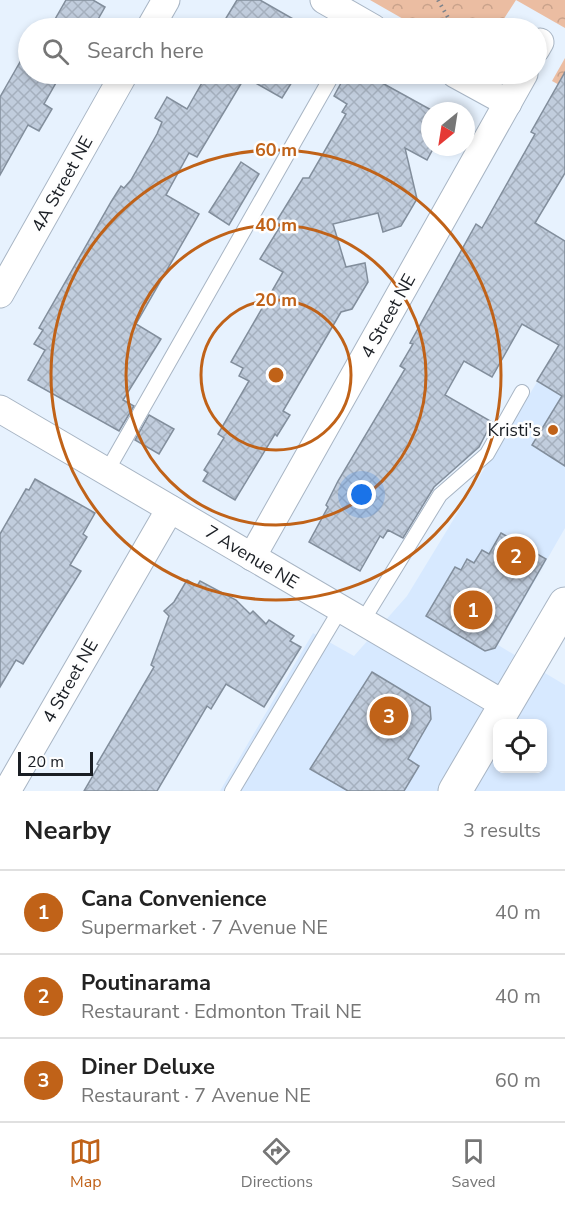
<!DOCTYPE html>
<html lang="en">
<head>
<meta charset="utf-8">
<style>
	body { margin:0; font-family:"Nunito Sans",sans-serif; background:#f6f6f6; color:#222 }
	.controls { position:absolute; right:18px; bottom:18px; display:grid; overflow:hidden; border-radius:12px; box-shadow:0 3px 9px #0003 }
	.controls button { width:54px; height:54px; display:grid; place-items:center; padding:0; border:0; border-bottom:2px solid #e0e0e0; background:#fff; color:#222; font:30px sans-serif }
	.compass { position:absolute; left:421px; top:102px; width:54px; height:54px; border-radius:50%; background:#fff; box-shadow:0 3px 9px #0003; rotate:210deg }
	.scale { position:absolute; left:18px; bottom:15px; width:75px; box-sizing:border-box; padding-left:6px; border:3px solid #1a1e24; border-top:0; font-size:16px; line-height:21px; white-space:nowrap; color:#1a1e24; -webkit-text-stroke:4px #fefefe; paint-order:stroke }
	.you { position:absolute; left:362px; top:495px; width:21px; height:21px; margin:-15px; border:4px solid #fff; border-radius:50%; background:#1a73e8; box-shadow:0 0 0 9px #1a73e833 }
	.badge { display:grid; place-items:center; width:39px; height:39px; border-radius:50%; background:#c06218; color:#fff; font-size:20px; font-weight:700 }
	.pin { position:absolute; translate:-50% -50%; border:3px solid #fff; box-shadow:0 2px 6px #0006 }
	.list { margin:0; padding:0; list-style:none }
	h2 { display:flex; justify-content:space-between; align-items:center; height:78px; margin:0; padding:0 24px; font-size:26px }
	h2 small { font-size:20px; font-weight:400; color:#767676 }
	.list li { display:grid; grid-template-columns:39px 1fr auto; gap:18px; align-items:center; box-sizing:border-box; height:84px; padding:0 24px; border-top:2px solid #e0e0e0 }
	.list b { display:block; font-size:22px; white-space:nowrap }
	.list p { margin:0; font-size:20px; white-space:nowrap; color:#767676 }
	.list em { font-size:20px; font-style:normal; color:#767676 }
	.icon { flex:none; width:33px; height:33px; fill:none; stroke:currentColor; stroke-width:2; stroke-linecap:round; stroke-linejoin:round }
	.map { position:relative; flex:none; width:565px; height:791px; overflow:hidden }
	.search { position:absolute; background:#fff; box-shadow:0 3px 9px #0003; left:18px; right:18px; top:18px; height:66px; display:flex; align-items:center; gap:15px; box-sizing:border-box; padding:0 21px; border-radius:33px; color:#767676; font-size:22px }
	.sheet { height:330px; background:#fff }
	nav { display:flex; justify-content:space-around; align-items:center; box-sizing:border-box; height:84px; border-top:2px solid #e0e0e0; background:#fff; font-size:16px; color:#767676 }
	nav a { display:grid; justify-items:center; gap:3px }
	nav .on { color:#c06218 }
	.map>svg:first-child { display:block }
	.built { fill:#d7e9ff; fill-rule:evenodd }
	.park { fill:url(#park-crowns) }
	.building { fill:url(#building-cross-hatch); stroke:#828e9c; stroke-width:1.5 }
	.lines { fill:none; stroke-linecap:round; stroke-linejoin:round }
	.service-casing { stroke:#a8b5c4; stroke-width:16 }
	.minor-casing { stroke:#a8b5c4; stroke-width:29 }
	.secondary-casing { stroke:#a8b5c4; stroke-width:35 }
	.path { stroke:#7b828b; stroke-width:4; stroke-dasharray:1.5 4.5; stroke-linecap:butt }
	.service { stroke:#fff; stroke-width:14 }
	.minor { stroke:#fff; stroke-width:27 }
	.secondary { stroke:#fff; stroke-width:33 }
	.ring { fill:none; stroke:#c06218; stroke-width:3 }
	.poi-dot { fill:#c06218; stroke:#fefefe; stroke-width:2 }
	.labels { text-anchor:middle; stroke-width:5; stroke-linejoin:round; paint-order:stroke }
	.street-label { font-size:18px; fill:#1a1e24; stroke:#fefefe }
	.poi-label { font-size:18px; fill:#1a1e24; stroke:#fefefe; text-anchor:end }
	.centre { fill:#c06218; stroke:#fefefe; stroke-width:3 }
	.ring-label { font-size:18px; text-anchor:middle; font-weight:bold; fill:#c06218; stroke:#fefefe; stroke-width:5; stroke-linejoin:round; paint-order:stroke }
</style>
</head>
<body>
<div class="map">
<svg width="565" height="791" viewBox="0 0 565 791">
	<defs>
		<pattern id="park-crowns" width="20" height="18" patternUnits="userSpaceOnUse" patternTransform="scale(1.5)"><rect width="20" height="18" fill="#ebbda2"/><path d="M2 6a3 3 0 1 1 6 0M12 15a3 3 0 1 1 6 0" fill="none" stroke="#c9a28b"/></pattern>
		<pattern id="building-cross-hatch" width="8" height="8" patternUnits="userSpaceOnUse" patternTransform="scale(1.5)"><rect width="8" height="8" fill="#c1cddd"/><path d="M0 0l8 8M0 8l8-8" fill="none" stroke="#a5b0be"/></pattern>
	</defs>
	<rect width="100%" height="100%" fill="#e7f2fe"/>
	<path class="built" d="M537 382 565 398V528L498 645 565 685V791H220L313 633 354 656 407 596ZM498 724H542V768H498Z"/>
	<g class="park">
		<polygon points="370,0 565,0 565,28 516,0 498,28 419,28"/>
		<polygon points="565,58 565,88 552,81"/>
	</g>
	<g class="building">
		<polygon points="66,0 93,0 105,7 93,28 50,28"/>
		<polygon points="237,0 260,0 309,28 220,28"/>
		<polygon points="28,48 28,74 61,74 44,104 52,109 39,131 28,125 0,175 0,97"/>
		<polygon points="565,72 565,173 535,223 565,241 565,466 532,445 562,396 537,381 559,345 522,324 492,377 464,361 445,395 492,422 479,447 434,487 403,538 388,530 383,538 380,536 360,571 309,542 328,507 326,505 338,481 405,369 400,366 413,344 410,343 476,224 482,228 535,134 531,132"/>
		<polygon points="207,74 297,74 282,98 245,77 197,157 189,153 166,195 199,214 136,324 161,339 123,400 134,406 119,431 28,380 45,350 34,344 43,330 39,328 111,202 121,186 124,188 131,180 157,134 162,122 155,118 167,97 187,109"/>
		<polygon points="346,74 366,74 433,111 430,111 430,147 434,147 427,160 405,148 417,199 401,226 383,232 378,213 333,224 346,267 365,263 368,282 352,309 341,312 283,411 290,415 277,436 275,434 235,500 203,481 208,473 204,470 224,438 218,434 249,381 239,376 243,368 231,362 283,272 260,259 281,225 276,222 303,178 309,178 346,114 342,112 347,104 334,96"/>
		<polygon points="241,162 259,174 229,225 209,212"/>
		<polygon points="149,415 174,429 159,454 135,440"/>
		<polygon points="35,479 95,513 83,534 87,537 70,565 81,571 23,664 16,660 0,687 0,534 26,489 29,490"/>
		<polygon points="501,533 546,559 495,648 485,651 426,616 455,567 461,570 467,559 474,563 482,550 489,554"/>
		<polygon points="187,580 197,586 200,581 236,600 250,614 253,611 266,624 269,620 294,636 290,641 301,647 264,707 226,684 211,709 207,706 157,791 84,791 99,765 97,764 154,667 151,665 169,616 164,611 174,602"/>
		<polygon points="372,672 430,707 431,719 408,759 419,766 404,791 348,791 310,769"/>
	</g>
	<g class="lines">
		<g class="service-casing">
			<g id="service">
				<polyline points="107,471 333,74"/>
				<polyline points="362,622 440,495 487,454 522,392"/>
				<polyline points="232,791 340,610"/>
			</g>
		</g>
		<g class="minor-casing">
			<g id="minor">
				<polyline points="324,0 373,28"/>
				<polyline points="150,28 166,0"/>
				<polyline points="536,49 540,42"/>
				<polyline points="455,74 508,103"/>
				<polyline points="0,294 124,74"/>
				<polyline points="0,409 505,705"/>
				<polyline points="252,557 524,74"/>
				<polyline points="7,791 170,509"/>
			</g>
		</g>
		<g class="secondary-casing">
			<polyline id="secondary" points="455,791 565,604"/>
		</g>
		<polyline class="path" points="438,0 454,28"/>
		<use href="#service" class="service"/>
		<use href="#minor" class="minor"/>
		<use href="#secondary" class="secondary"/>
	</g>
	<g class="ring">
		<circle cx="276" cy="375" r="75"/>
		<circle cx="276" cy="375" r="150"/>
		<circle cx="276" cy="375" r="225"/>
	</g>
	<circle class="poi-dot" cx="553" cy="430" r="6"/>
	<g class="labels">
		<g class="street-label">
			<text transform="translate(62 184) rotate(-61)" y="6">4A Street NE</text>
			<text transform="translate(388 316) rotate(-61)" y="6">4 Street NE</text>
			<text transform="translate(252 557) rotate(31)" y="6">7 Avenue NE</text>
			<text transform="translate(70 681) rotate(-60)" y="6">4 Street NE</text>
		</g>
		<g class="poi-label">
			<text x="541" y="436">Kristi's</text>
		</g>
	</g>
	<circle cx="276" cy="375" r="9" class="centre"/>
	<g class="ring-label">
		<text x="276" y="156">60 m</text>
		<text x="276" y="231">40 m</text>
		<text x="276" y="306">20 m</text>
	</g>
</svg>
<div class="controls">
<button><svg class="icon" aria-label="locate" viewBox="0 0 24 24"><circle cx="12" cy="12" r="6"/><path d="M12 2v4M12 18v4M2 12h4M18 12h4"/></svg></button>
</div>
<svg class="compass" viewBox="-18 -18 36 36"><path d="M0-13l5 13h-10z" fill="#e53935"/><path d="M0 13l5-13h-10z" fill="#767676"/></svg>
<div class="scale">20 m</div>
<div class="you"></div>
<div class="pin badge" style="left:473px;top:610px">1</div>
<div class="pin badge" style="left:516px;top:556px">2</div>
<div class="pin badge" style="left:389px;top:716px">3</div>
<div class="search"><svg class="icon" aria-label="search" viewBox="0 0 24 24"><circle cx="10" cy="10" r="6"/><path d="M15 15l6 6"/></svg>Search here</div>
</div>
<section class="sheet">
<h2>Nearby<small>3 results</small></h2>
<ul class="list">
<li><span class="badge">1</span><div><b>Cana Convenience</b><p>Supermarket · 7 Avenue NE</p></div><em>40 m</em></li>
<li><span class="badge">2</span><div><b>Poutinarama</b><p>Restaurant · Edmonton Trail NE</p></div><em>40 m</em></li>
<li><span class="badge">3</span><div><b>Diner Deluxe</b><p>Restaurant · 7 Avenue NE</p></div><em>60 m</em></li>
</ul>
</section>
<nav>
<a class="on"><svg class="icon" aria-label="map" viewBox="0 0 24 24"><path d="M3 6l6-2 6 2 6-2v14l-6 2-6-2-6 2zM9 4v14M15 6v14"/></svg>Map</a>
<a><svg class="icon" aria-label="directions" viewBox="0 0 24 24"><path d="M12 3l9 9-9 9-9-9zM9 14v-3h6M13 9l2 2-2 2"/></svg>Directions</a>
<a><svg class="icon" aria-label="saved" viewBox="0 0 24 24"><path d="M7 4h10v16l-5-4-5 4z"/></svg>Saved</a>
</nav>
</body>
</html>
